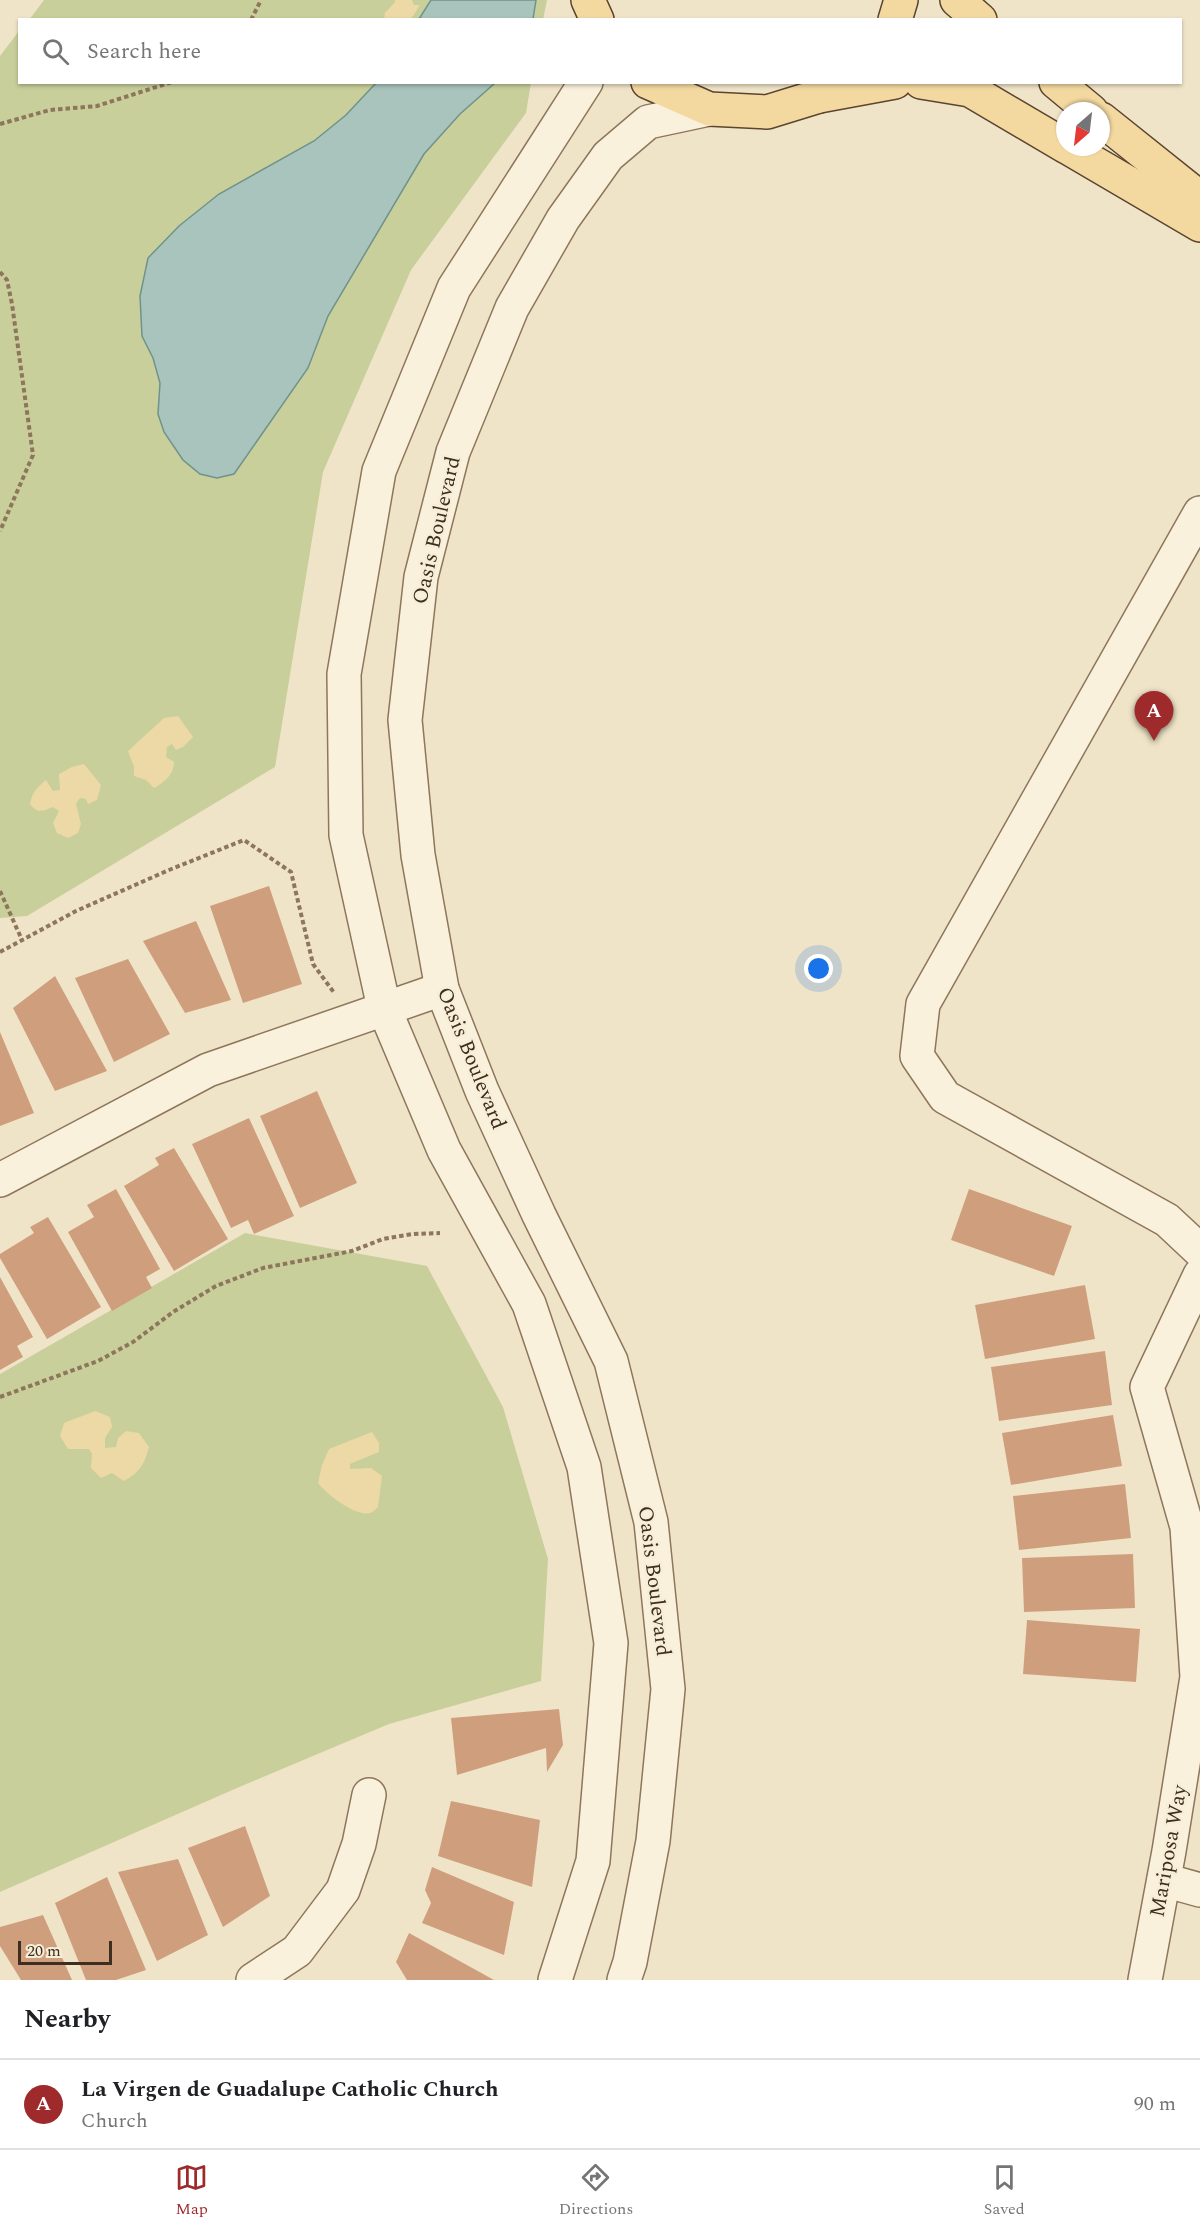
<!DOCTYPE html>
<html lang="en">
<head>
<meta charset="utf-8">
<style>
	body { margin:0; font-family:Spectral,serif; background:#f6f6f6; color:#202124 }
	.compass { position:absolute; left:1056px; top:102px; width:54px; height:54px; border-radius:50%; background:#fff; box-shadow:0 2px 4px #0004; rotate:208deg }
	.scale { position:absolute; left:18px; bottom:15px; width:94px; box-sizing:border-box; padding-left:6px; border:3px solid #3d2e20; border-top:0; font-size:16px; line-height:21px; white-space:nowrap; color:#3d2e20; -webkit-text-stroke:4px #f7eed8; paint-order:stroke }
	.you { position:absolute; left:819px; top:969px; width:21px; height:21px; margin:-15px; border:4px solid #fff; border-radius:50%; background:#1a73e8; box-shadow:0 0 0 9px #1a73e833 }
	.badge { display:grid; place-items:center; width:39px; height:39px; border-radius:50%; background:#9e2a2b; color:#fff; font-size:20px; font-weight:700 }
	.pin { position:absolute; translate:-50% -50px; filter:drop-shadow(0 2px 3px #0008) }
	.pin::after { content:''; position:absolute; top:32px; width:21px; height:18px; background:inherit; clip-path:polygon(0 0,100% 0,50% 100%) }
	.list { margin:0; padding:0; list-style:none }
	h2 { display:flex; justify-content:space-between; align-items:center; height:78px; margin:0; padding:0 24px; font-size:26px }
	h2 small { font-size:20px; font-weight:400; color:#757577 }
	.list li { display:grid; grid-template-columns:39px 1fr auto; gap:18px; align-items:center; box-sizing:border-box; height:90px; padding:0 24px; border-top:2px solid #e0e0e0 }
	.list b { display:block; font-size:22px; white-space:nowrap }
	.list p { margin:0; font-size:20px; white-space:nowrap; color:#757577 }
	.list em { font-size:20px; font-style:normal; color:#757577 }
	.icon { flex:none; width:33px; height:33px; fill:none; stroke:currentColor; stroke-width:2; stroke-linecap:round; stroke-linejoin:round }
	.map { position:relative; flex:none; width:1200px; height:1980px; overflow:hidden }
	.search { position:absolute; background:#fff; box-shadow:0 2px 4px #0004; left:18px; right:18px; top:18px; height:66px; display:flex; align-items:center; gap:15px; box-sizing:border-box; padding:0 21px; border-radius:0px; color:#757577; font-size:22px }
	.sheet { height:168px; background:#fff }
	nav { display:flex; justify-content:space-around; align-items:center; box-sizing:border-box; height:84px; border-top:2px solid #e0e0e0; background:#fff; font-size:16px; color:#757577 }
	nav a { display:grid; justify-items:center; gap:3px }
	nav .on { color:#9e2a2b }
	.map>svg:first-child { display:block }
	.green { fill:#c9cf9b }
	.sand { fill:#ecd9a5 }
	.water { fill:#a9c4bc; stroke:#6f938a; stroke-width:1.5 }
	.building { fill:#cf9f7d }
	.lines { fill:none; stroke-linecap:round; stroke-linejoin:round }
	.minor-casing { stroke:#8d765c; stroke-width:36 }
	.major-casing { stroke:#5b4430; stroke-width:36 }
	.path { stroke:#8d765c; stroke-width:4; stroke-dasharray:4.5 3; stroke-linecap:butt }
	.minor { stroke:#faf1dc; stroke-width:33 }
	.major { stroke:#f3d9a0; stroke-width:33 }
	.labels { text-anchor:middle; stroke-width:5; stroke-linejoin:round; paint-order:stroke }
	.street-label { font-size:21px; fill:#3d2e20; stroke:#f7eed8 }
</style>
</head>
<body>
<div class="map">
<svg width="1200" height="1980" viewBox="0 0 1200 1980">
	<rect width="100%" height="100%" fill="#f0e4c8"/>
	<g class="green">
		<polygon points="44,0 547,0 543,20 29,20"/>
		<polygon points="19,31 20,82 531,83 526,113 411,270 323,472 275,767 27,916 0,918 0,56"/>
		<polygon points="245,1233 427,1266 503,1407 548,1559 541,1681 389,1724 237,1788 0,1892 0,1374"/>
	</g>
	<g class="sand">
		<polygon points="395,0 412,0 414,5 420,5 411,19 384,19 385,13 395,2"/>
		<path d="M178 716 193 737 183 747 176 750 172 744 167 747 166 757 174 762C174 774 165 782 154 788L146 780 134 776V767L128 751 164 718Z"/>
		<path d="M84 764 101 785 97 800 88 804 86 799 80 798 76 804 81 824 78 833 68 838 57 833 53 823 59 811 53 807C42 811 38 814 30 804 32 793 37 787 46 780L53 791 60 790 59 774 72 767Z"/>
		<path d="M95 1411 110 1417 112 1427 105 1438V1448L116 1447 118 1438 126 1431 139 1433 149 1447C144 1465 140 1472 124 1481L112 1473 101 1478 91 1468 92 1454 89 1449H68L60 1436 64 1423Z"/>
		<path d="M372 1432 379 1443V1452L350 1464V1469L371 1468 382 1476 378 1507C378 1508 371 1513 370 1513 356 1517 326 1494 318 1483L322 1465 329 1449Z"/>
	</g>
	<g class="water">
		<polygon points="431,0 536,0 533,19 419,19"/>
		<polygon points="376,83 495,83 460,114 424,154 328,316 308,368 234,474 217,478 200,474 183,460 164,432 158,414 160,383 153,358 142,336 140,296 148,258 179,226 219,194 314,141 346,115"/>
	</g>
	<g class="building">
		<polygon points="269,886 302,984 243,1003 210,906"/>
		<polygon points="196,921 231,1000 185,1013 143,941"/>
		<polygon points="128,959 170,1034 114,1062 75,978"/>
		<polygon points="55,976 107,1071 55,1091 13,1008"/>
		<polygon points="0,1032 34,1113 0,1126"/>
		<polygon points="317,1091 357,1183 300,1208 260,1116"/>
		<polygon points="249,1118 294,1216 254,1234 248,1220 231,1228 192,1144"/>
		<polygon points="174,1148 228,1239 174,1271 124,1186 159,1165 155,1158"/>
		<polygon points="116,1189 160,1269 146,1277 152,1288 112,1311 68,1232 94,1217 87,1205"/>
		<polygon points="969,1189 1072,1226 1054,1276 951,1240"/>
		<polygon points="48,1217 101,1307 47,1339 0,1258 0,1254 34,1233 30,1227"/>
		<polygon points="0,1277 33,1337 17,1346 23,1357 0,1370"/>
		<polygon points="1085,1285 1095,1339 985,1359 975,1305"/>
		<polygon points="1105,1351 1112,1405 999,1421 991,1367"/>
		<polygon points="1113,1415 1122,1466 1011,1485 1002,1433"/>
		<polygon points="1125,1484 1131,1538 1019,1550 1013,1496"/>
		<polygon points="1133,1554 1135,1608 1024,1612 1022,1558"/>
		<polygon points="1027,1620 1140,1629 1136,1682 1023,1674"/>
		<polygon points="559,1709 563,1745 547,1772 546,1748 457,1775 451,1718"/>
		<polygon points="451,1801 540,1820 532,1887 438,1856"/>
		<polygon points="245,1826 270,1896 223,1927 188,1848"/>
		<polygon points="178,1859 208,1935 157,1961 118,1872"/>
		<polygon points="432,1867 514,1902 504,1955 422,1923 431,1903 425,1890"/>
		<polygon points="107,1877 146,1970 116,1980 86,1980 55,1903"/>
		<polygon points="43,1915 72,1980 21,1980 0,1946 0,1927"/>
		<polygon points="409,1933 494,1980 407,1980 396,1962"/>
	</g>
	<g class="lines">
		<g class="minor-casing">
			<g id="minor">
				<polyline points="1200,513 923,1004 917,1056 945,1097 1167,1220 1200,1251"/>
				<polyline points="0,1180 208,1070 442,989"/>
				<polyline points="1164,1880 1200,1890"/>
				<polyline points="253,1980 297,1951 343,1890 359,1844 369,1795"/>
				<polyline points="555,1980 593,1861 611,1643 584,1467 529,1304 444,1150 384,1008 346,835 344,674 379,471 454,288 586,82"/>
				<polyline points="624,1980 630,1962 653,1841 668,1689 651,1522 611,1361 539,1215 482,1091 442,989 418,855 405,720 421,577 453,452 512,308 563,219 608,156 648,122 709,109"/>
				<polyline points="1145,1980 1169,1851 1197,1677 1187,1527 1147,1387 1200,1275"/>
			</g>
		</g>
		<g class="major-casing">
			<g id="major">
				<polyline points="588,0 597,20"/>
				<polyline points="957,0 980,20"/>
				<polyline points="895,20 901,0"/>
				<polyline points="648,82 709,109 767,112 819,96 837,82"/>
				<polyline points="921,82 970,90 1065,146"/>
				<polyline points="1056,82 1091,111"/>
				<polyline points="819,96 895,82"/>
				<polyline points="1101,119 1200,198"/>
				<polyline points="1067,147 1200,225"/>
			</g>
		</g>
		<g class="path">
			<polyline points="251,20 261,0"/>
			<polyline points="0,124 50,110 97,106 172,82"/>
			<polyline points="0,272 7,280 12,304 33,455 0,531"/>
			<polyline points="0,891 22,940"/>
			<polyline points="0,952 76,911 169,870 244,840 291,872 313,964 335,994"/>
			<polyline points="0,1397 98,1361 133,1342 173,1312 216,1286 263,1268 352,1251 383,1239 413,1234 440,1233"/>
		</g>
		<use href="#minor" class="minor"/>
		<use href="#major" class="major"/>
	</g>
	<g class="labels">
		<g class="street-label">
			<text transform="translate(436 530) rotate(-77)" y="7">Oasis Boulevard</text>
			<text transform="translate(472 1058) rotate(68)" y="7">Oasis Boulevard</text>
			<text transform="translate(655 1581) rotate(83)" y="7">Oasis Boulevard</text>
			<text transform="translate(1168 1851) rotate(-80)" y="7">Mariposa Way</text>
		</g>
	</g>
</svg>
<svg class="compass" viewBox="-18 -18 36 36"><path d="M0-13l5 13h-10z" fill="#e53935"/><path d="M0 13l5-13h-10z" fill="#757577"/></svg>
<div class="scale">20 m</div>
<div class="you"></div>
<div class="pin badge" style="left:1154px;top:741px">A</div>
<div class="search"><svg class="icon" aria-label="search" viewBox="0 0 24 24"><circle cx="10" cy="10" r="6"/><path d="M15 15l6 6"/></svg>Search here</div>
</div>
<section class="sheet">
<h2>Nearby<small></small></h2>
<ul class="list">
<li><span class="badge">A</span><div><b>La Virgen de Guadalupe Catholic Church</b><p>Church</p></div><em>90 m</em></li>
</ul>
</section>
<nav>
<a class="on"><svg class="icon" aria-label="map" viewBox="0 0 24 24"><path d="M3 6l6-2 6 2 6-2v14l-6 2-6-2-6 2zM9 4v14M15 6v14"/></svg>Map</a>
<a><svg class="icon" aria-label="directions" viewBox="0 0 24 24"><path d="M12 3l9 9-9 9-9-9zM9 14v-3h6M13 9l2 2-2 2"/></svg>Directions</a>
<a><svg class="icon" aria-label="saved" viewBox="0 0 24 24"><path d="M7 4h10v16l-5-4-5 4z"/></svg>Saved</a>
</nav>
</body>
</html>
